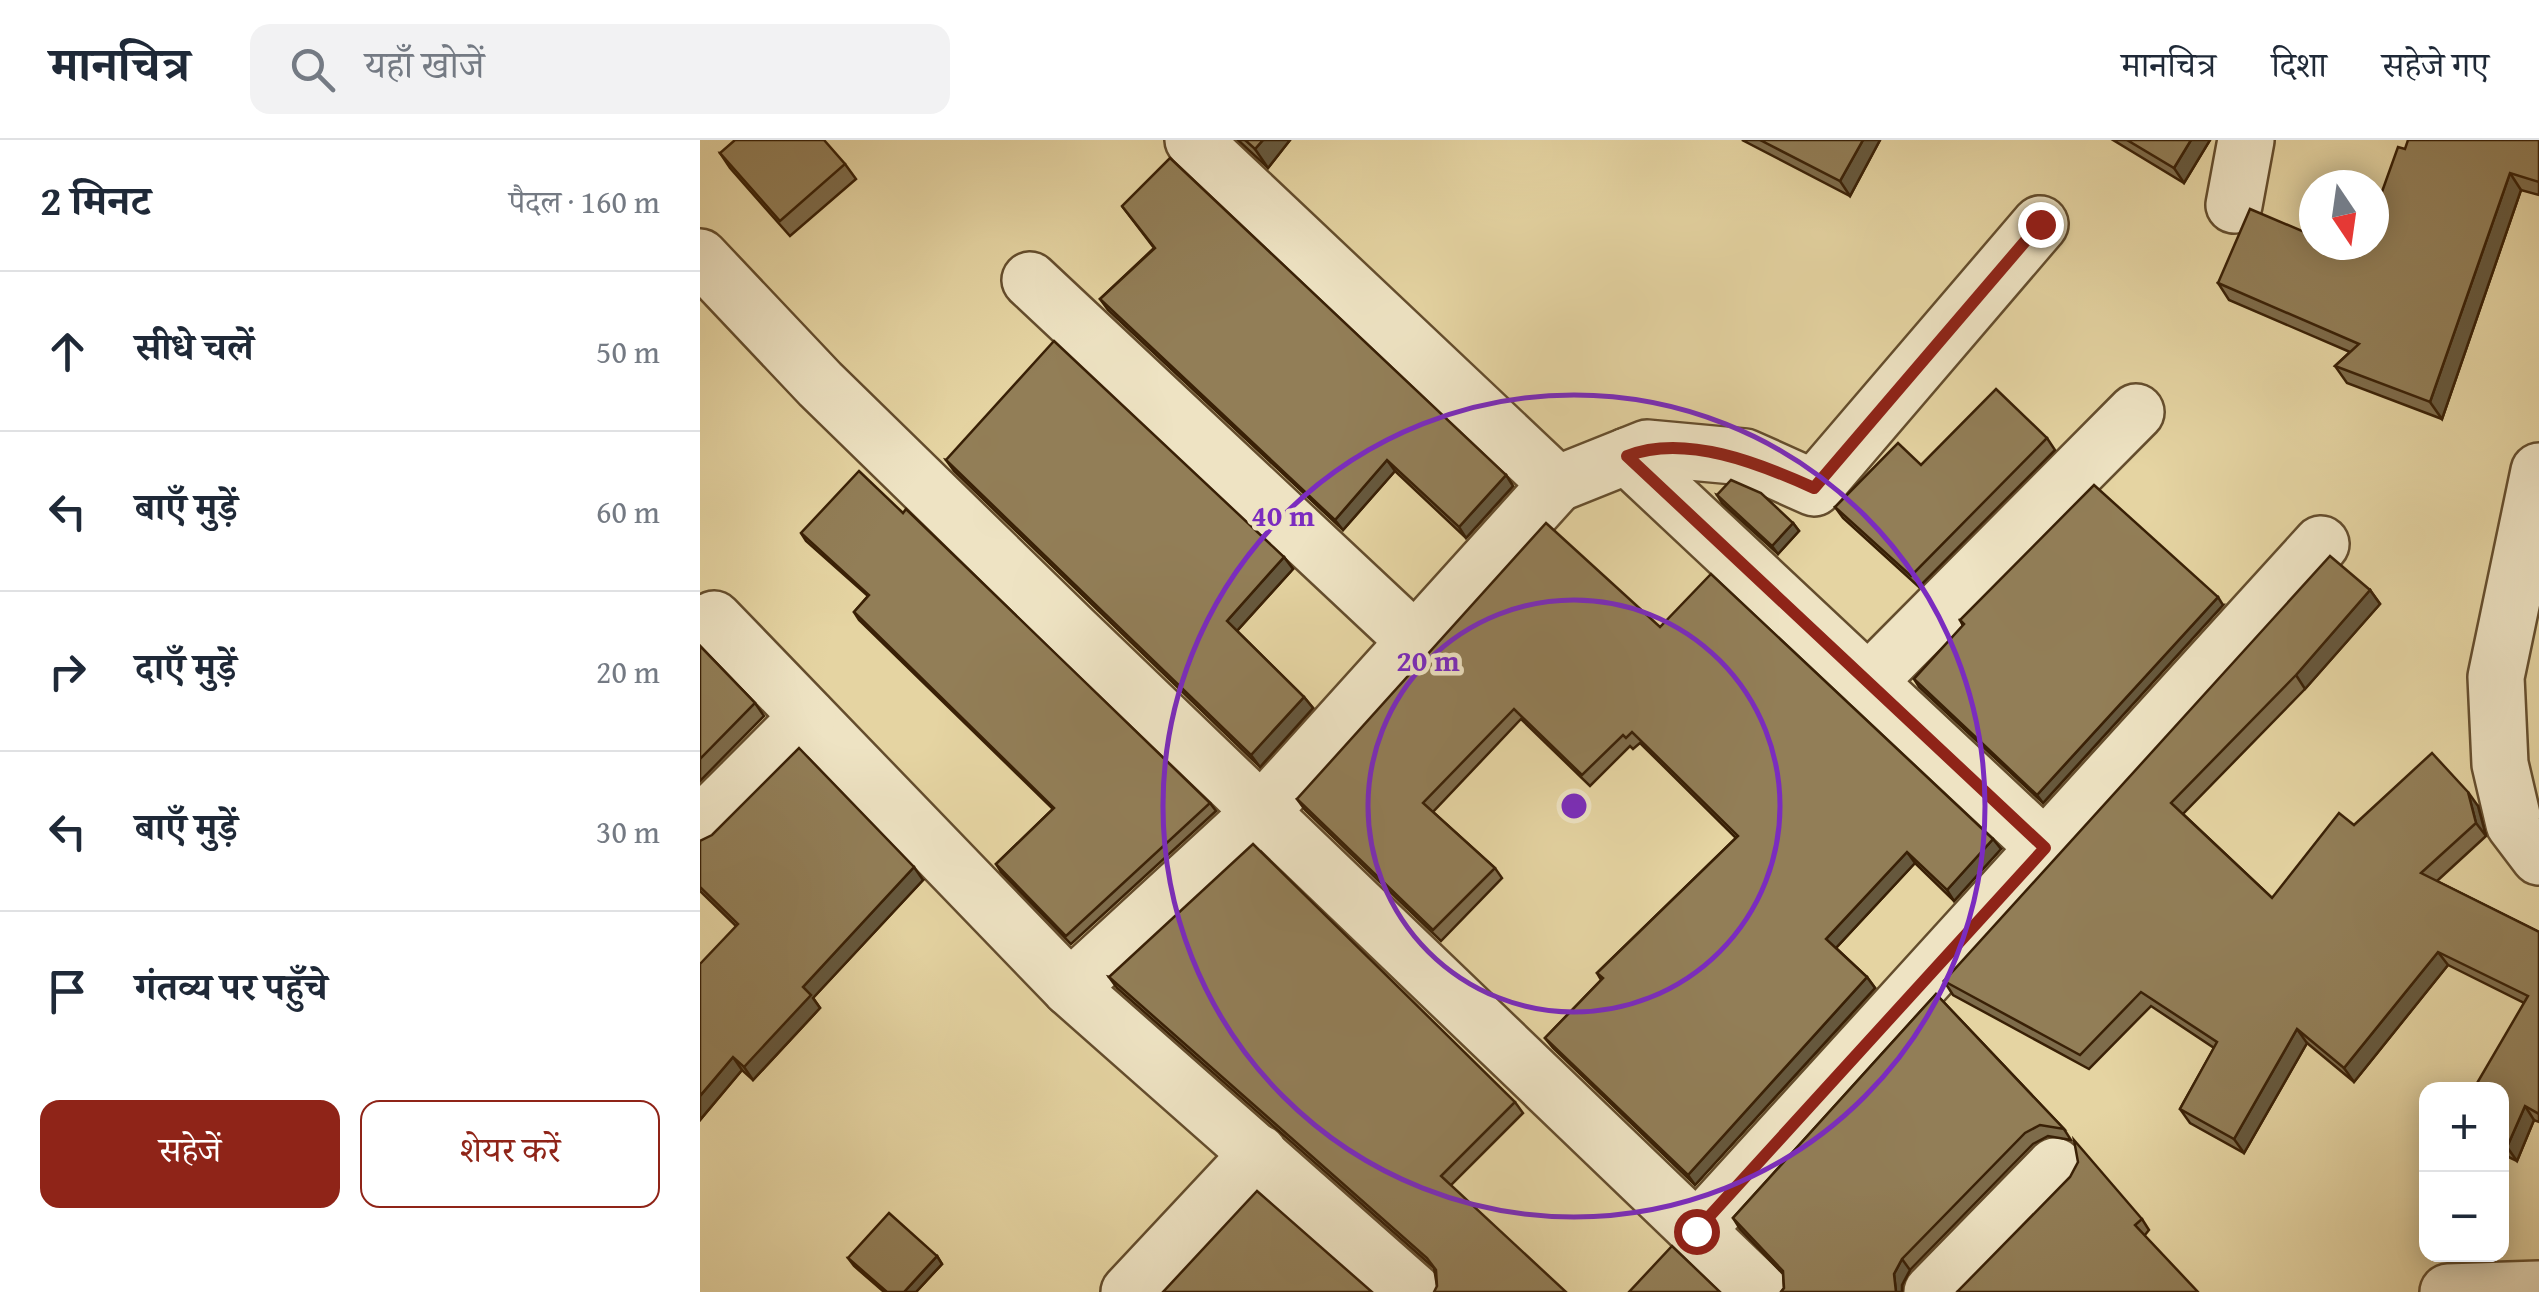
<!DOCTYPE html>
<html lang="hi">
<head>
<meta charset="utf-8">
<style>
	body { margin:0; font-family:"Gentium Book Plus","Noto Serif Devanagari",serif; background:#f2f2f3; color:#1f2937 }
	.controls { position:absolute; right:30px; bottom:30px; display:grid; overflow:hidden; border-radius:20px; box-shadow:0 5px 25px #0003 }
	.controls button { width:90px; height:90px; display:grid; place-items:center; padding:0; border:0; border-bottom:2px solid #e0e1e3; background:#fff; color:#1f2937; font:50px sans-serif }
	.compass { position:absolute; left:1599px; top:30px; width:90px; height:90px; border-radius:50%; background:#fff; box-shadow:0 5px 25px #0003; rotate:167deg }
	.stop { position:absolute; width:30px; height:30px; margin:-22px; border:8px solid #8f2418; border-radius:50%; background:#fff }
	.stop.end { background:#8f2418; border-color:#fff; box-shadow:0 2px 10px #0008 }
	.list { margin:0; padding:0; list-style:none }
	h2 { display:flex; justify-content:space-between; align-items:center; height:130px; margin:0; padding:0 40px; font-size:42px }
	h2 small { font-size:32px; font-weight:400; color:#747a83 }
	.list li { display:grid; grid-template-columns:65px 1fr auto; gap:30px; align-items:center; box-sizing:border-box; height:160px; padding:0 40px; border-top:2px solid #e0e1e3 }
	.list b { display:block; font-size:38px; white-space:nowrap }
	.list em { font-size:32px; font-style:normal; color:#747a83 }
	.actions { display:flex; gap:20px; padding:30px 40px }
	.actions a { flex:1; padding:22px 0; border:2px solid #8f2418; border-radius:20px; text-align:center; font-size:35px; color:#8f2418 }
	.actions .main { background:#8f2418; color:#fff }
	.icon { flex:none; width:55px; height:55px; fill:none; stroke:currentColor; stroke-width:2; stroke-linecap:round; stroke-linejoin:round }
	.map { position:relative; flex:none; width:1839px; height:1152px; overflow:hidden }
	header { display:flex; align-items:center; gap:60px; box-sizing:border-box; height:140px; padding:0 50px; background:#fff; border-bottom:2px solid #e0e1e3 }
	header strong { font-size:48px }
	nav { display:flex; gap:55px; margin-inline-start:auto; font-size:35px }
	.search { width:700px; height:90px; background:#f2f2f3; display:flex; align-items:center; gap:25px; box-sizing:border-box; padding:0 35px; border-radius:20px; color:#747a83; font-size:38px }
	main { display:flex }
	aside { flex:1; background:#fff }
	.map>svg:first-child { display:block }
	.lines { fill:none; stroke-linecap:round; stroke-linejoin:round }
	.street-casing { stroke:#644d2d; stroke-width:60 }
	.street { stroke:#eee3c3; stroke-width:55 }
	.wall { fill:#7e6c4b; stroke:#392006; stroke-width:2.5 }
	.shaded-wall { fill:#66583d; stroke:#392006; stroke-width:2.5 }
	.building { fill:#927e57; stroke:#392006; stroke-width:2.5 }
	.route { stroke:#8f2418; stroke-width:12 }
	.ring { fill:none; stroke:#7b2cbf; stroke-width:5 }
	.centre { fill:#7b2cbf; stroke:#eee3c3; stroke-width:5 }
	.ring-label { font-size:30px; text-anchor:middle; font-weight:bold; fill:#7b2cbf; stroke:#eee3c3; stroke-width:9; stroke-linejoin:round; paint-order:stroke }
</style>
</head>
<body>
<header>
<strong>मानचित्र</strong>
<div class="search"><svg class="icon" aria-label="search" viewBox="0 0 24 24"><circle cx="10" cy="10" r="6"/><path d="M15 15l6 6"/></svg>यहाँ खोजें</div>
<nav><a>मानचित्र</a><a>दिशा</a><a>सहेजे गए</a></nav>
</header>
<main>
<aside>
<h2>2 मिनट<small>पैदल · 160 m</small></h2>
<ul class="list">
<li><svg class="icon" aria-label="ahead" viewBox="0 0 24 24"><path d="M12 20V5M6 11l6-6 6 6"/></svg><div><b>सीधे चलें</b></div><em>50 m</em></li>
<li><svg class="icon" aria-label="left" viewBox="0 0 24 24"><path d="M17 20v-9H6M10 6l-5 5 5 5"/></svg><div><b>बाएँ मुड़ें</b></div><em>60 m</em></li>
<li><svg class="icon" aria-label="right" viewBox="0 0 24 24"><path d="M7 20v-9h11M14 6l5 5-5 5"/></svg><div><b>दाएँ मुड़ें</b></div><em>20 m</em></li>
<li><svg class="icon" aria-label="left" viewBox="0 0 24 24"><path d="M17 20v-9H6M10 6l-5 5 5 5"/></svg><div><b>बाएँ मुड़ें</b></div><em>30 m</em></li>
<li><svg class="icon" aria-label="arrive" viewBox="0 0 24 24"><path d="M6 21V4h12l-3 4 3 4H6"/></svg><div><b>गंतव्य पर पहुँचे</b></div></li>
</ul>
<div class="actions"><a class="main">सहेजें</a><a>शेयर करें</a></div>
</aside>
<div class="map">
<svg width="1839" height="1152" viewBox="0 0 1839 1152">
	<rect width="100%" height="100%" fill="#e5d4a2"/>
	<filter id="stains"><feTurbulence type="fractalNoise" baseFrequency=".002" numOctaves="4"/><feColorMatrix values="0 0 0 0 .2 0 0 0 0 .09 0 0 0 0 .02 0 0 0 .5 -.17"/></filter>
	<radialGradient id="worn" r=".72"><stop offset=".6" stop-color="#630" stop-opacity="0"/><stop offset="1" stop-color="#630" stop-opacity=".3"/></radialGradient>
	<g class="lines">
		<g class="street-casing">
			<g id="street">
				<polyline points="1534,65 1546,0"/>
				<polyline points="0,117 120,244 373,491 1061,1152"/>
				<polyline points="330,140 715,501"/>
				<polyline points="927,316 1345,708"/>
				<polyline points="1839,331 1796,537 1800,624 1814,684 1839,717"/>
				<polyline points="857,344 947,308 1045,317 1114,348 1340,84"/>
				<polyline points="14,479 370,848 714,1152"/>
				<polyline points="1168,542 1436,272"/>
				<polyline points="0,685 108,577"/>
				<polyline points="370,848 560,673 857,344 493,0"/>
				<polyline points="996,1091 1621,404"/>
				<polyline points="429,1152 559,1013"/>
				<polyline points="1232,1152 1355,1026"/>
				<polyline points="1748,1152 1839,1149"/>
			</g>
		</g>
		<use href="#street" class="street"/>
	</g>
	<g class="wall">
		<polygon points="538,0 590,0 568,28"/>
		<polygon points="1042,0 1180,0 1150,56"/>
		<polygon points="1413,0 1510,0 1484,43"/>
		<polygon points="1839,0 1839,55 1821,50 1742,279 1647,243 1635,226 1650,212 1529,160 1518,143 1659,116 1705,9"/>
		<polygon points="20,13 145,24 156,39 90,96 30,28"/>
		<polygon points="422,66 806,335 813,346 766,398 695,331 643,390 408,170 400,159 454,108"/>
		<polygon points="1347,298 1355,310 1219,447 1143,378 1135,367 1221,325"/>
		<polygon points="246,320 584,417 593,429 537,491 604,557 613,568 560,627 254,331"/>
		<polygon points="1017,355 1093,383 1099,391 1078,414 1022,363"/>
		<polygon points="101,393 510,663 516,671 371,804 301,732 296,724 353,669 159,480 154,472 168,456 106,401"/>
		<polygon points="1670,450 1680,464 1605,549 1483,674 1572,758 1654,685 1778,666 1786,696 1737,741 1839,792 1839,982 1834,980 1817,1021 1802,1014 1802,950 1824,863 1748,825 1654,942 1607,903 1544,1013 1490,983 1480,969 1514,908 1451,866 1389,929 1253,855 1244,841"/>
		<polygon points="1523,465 1343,663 1219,547 1214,539 1263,486 1260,480"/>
		<polygon points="960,487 1301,709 1254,761 1215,723 1136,808 1167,837 1175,848 995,1045 853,908 845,898 901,840 897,833 1036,698 940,603 933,609 930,606 890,646 821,579 733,672 795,728 802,738 741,801 605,670 597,659"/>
		<polygon points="0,506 55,563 64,576 0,641"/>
		<polygon points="0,701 223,740 113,858 120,868 53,940 42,930 0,980 36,786 0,751"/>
		<polygon points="409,837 815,962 823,973 751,1045 737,1146 734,1128 417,848"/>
		<polygon points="1236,854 1364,989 1371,1000 1348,996 1333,1004 1210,1130 1202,1145 1202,1152 1081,1152 1084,1148 1083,1134 1040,1089 1033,1078"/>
		<polygon points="1442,1079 1449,1090 1445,1095 1257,1152"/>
		<polygon points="237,1116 242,1124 216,1152 184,1152 154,1126 148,1118"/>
	</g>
	<g class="shaded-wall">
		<polygon points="563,0 590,0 568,28 555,9"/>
		<polygon points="1163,0 1180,0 1150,56 1140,41"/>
		<polygon points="1491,0 1510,0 1484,43 1474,28"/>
		<polygon points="1810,33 1821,50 1742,279 1730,262"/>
		<polygon points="687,320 695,331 643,390 635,380"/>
		<polygon points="806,335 813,346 766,398 759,387"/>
		<polygon points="1093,383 1099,391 1078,414 1072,406"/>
		<polygon points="584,417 593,429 535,493 527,481"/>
		<polygon points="1670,450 1680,464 1605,549 1596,535"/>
		<polygon points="1518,457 1523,465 1343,663 1337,655"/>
		<polygon points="604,557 613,568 560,627 551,615"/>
		<polygon points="1768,652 1778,666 1786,696 1776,683"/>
		<polygon points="1293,699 1301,709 1254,761 1247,750"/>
		<polygon points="1207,712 1215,723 1134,810 1126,799"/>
		<polygon points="214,727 223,740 113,858 120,868 53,940 44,927 103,847"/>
		<polygon points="1738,812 1748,825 1654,942 1644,928"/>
		<polygon points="1167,837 1175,848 995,1045 988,1035"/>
		<polygon points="1597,889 1607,903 1544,1013 1534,999"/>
		<polygon points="33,917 42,930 0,980 0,956"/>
		<polygon points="1825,966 1834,980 1817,1021 1807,1007"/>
		<polygon points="237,1116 242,1124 216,1152 204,1152"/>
		<polygon points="1202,1119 1210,1130 1202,1145 1202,1152 1196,1152 1194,1134"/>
	</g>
	<g class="building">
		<polygon points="35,0 124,0 145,24 80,81 20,13"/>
		<polygon points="545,0 563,0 555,9"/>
		<polygon points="1060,0 1163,0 1140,41"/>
		<polygon points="1427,0 1491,0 1474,28"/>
		<polygon points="1708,0 1839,0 1839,42 1810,33 1730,262 1635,226 1659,204 1518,143 1550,69 1614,96 1614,105 1634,105 1659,116 1663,105 1674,105 1674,74 1698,7 1705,9"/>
		<polygon points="470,18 806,335 759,387 687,320 635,380 400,159 455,108 422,66"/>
		<polygon points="354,201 584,417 527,481 604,557 551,615 246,320"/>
		<polygon points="1296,249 1347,298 1211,436 1135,367 1198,303 1221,325"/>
		<polygon points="159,331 203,373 206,369 510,663 366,796 296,724 354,668 154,472 169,455 101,393"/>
		<polygon points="1031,340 1061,353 1093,383 1072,406 1017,355"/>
		<polygon points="1394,345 1518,457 1337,655 1214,539 1264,484 1260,480"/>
		<polygon points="846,383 960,487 1011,434 1293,699 1247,750 1207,712 1126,799 1167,837 988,1035 845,898 903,838 897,833 1038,696 932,592 926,598 923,595 882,635 814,569 723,663 795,728 733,790 597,659"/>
		<polygon points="1630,416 1670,450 1596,535 1471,663 1572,758 1639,673 1654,685 1732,613 1768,652 1776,683 1721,733 1839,792 1839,974 1825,966 1807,1007 1802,1005 1802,950 1773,950 1828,856 1738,812 1644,928 1597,889 1534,999 1480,969 1517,902 1441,852 1380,915 1244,841"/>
		<polygon points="0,506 55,563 0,619"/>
		<polygon points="99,608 214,727 103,847 111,855 44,927 33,917 0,956 0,824 38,784 0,747 0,701 12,695"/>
		<polygon points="553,704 815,962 741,1036 866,1152 734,1152 737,1146 736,1130 727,1118 409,837"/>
		<polygon points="1236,854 1364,989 1340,985 1325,993 1202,1119 1194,1134 1196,1152 1081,1152 1084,1148 1083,1131 1033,1078"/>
		<polygon points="1374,1000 1442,1079 1435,1085 1498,1152 1257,1152 1370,1037 1378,1022"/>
		<polygon points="557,1051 672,1152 463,1152"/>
		<polygon points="189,1073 237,1116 204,1152 187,1152 148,1118"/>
		<polygon points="972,1106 1020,1152 929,1152"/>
	</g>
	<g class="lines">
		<path class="route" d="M996 1091 1345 708 927 316C985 293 1061 324 1114 348L1340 84"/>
	</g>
	<g class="ring">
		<circle cx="874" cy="666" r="206"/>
		<circle cx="874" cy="666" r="411"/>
	</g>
	<circle cx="874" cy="666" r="15" class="centre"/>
	<g class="ring-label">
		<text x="583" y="386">40 m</text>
		<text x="728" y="531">20 m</text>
	</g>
	<rect width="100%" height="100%" filter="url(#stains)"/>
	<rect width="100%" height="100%" fill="url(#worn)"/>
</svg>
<div class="controls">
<button>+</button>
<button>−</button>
</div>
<svg class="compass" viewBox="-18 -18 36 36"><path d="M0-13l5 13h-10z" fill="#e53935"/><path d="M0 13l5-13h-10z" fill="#747a83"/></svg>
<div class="stop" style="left:996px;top:1091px"></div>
<div class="stop end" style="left:1340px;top:84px"></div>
</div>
</main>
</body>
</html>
